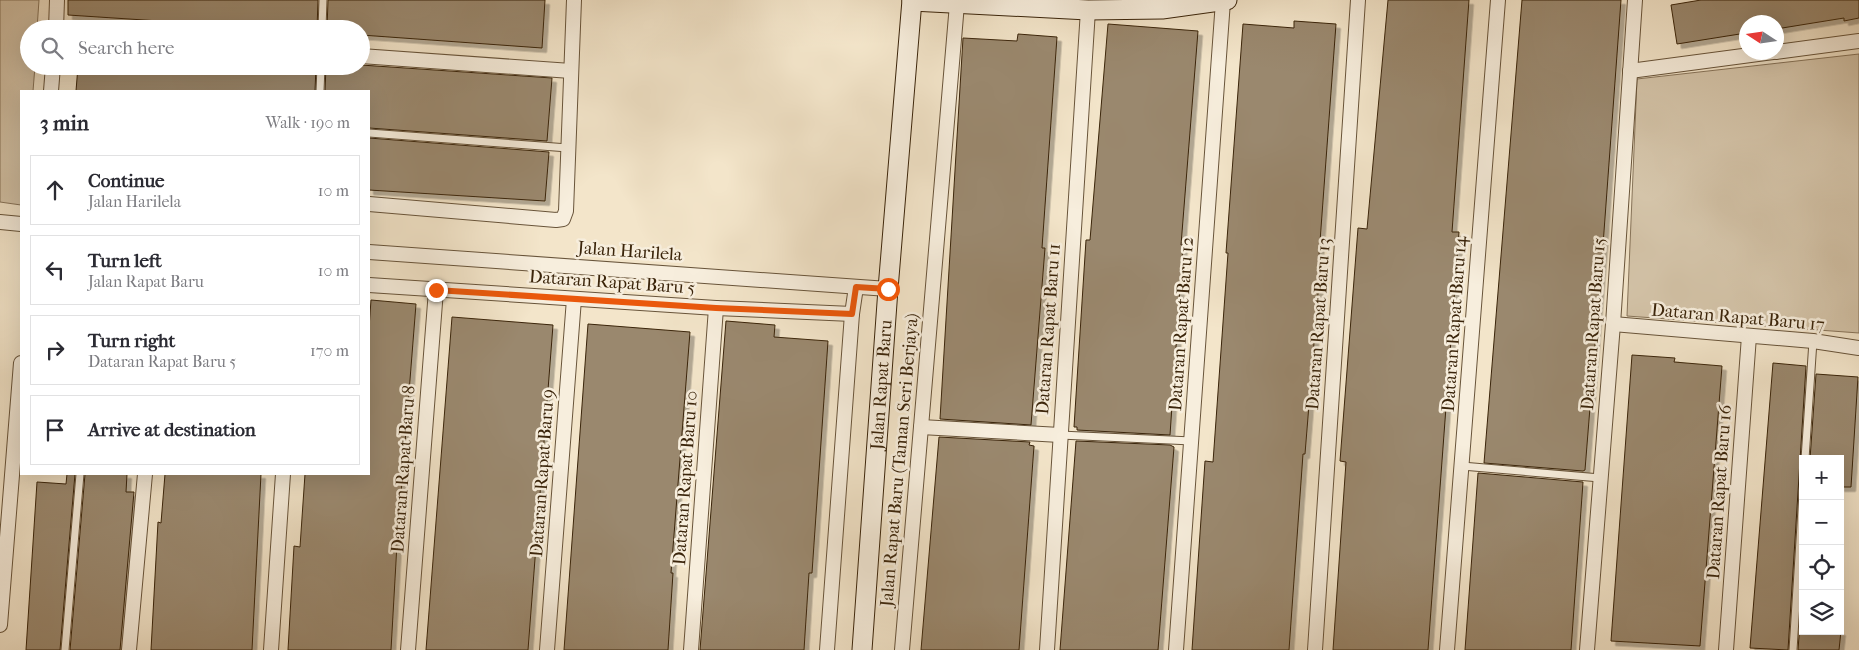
<!DOCTYPE html>
<html lang="en">
<head>
<meta charset="utf-8">
<style>
	body { margin:0; font-family:"IM FELL French Canon",serif; background:#f2f2f3; color:#2b2b33 }
	.controls { position:absolute; right:15px; bottom:15px; display:grid; overflow:hidden; border-radius:0px; box-shadow:0 5px 20px #0002 }
	.controls button { width:45px; height:45px; display:grid; place-items:center; padding:0; border:0; border-bottom:1px solid #e1e1e2; background:#fff; color:#2b2b33; font:25px sans-serif }
	.compass { position:absolute; left:1739px; top:15px; width:45px; height:45px; border-radius:50%; background:#fff; box-shadow:0 5px 20px #0002; rotate:282deg }
	.stop { position:absolute; width:15px; height:15px; margin:-11px; border:4px solid #ea580c; border-radius:50%; background:#fff }
	.stop.end { background:#ea580c; border-color:#fff; box-shadow:0 1px 5px #0008 }
	.list { margin:0; padding:0; list-style:none }
	h2 { display:flex; justify-content:space-between; align-items:center; height:65px; margin:0; padding:0 20px; font-size:21px }
	h2 small { font-size:16px; font-weight:400; color:#7c7c81 }
	.list li { display:grid; grid-template-columns:32px 1fr auto; gap:15px; align-items:center; box-sizing:border-box; height:70px; margin:0 10px 10px; padding:0 10px; border:1px solid #e1e1e2; border-radius:0px }
	.list b { display:block; font-size:19px; white-space:nowrap }
	.list p { margin:0; font-size:16px; white-space:nowrap; color:#7c7c81 }
	.list em { font-size:16px; font-style:normal; color:#7c7c81 }
	.icon { flex:none; width:28px; height:28px; fill:none; stroke:currentColor; stroke-width:2; stroke-linecap:round; stroke-linejoin:round }
	.map { position:relative; flex:none; width:1859px; height:650px; overflow:hidden }
	.search { position:absolute; background:#fff; box-shadow:0 5px 20px #0002; left:20px; top:20px; width:350px; height:55px; display:flex; align-items:center; gap:12px; box-sizing:border-box; padding:0 18px; border-radius:28px; color:#7c7c81; font-size:19px }
	.panel { position:absolute; background:#fff; box-shadow:0 5px 20px #0002; left:20px; top:90px; width:350px; height:385px; border-radius:0px }
	.map>svg:first-child { display:block }
	.green { fill:#d4c4a9; stroke:#87745a }
	.building { fill:#9a886e; stroke:#3a240a; filter:url(#shadow) }
	.lines { fill:none; stroke-linecap:round; stroke-linejoin:round }
	.lane-casing { stroke:#68543a; stroke-width:9 }
	.street-casing { stroke:#68543a; stroke-width:16 }
	.secondary-casing { stroke:#3a240a; stroke-width:21 }
	.lane { stroke:#f7eedd; stroke-width:7 }
	.street { stroke:#f7eedd; stroke-width:14 }
	.secondary { stroke:#f7eedd; stroke-width:19 }
	.route { stroke:#ea580c; stroke-width:6 }
	.labels { text-anchor:middle; stroke-width:5; stroke-linejoin:round; paint-order:stroke }
	.street-label { font-size:18px; fill:#3a240a; stroke:#f7eedd }
</style>
</head>
<body>
<div class="map">
<svg width="1859" height="650" viewBox="0 0 1859 650">
	<defs>
		<filter id="shadow"><feDropShadow dx="4.5" dy="4.5" stdDeviation="0" flood-color="#0004"/></filter>
	</defs>
	<rect width="100%" height="100%" fill="#f3e5ca"/>
	<filter id="stains"><feTurbulence type="fractalNoise" baseFrequency=".004" numOctaves="4"/><feColorMatrix values="0 0 0 0 .2 0 0 0 0 .09 0 0 0 0 .02 0 0 0 .5 -.17"/></filter>
	<radialGradient id="worn" r=".72"><stop offset=".6" stop-color="#630" stop-opacity="0"/><stop offset="1" stop-color="#630" stop-opacity=".3"/></radialGradient>
	<g class="green">
		<polygon points="0,0 39,0 37,29 29,29 29,66 35,66 33,91 21,91 21,205 0,202"/>
		<polygon points="1859,54 1859,333 1627,316 1637,79"/>
	</g>
	<g class="building">
		<polygon points="68,0 318,0 317,29 281,29 68,15"/>
		<polygon points="328,0 545,0 542,48 361,35 361,29 327,29"/>
		<polygon points="1388,0 1469,0 1452,232 1459,232 1428,650 1333,650 1346,462 1340,461 1358,228 1367,229"/>
		<polygon points="1522,0 1621,0 1603,245 1585,470 1583,471 1484,463"/>
		<polygon points="1701,0 1859,0 1859,18 1844,21 1844,18 1776,29 1776,22 1746,22 1746,33 1677,44 1671,5"/>
		<polygon points="1294,21 1336,24 1318,269 1320,269 1305,454 1303,454 1289,650 1192,650 1205,461 1213,462 1228,253 1226,253 1243,24 1294,28"/>
		<polygon points="1108,24 1198,31 1181,245 1183,245 1170,435 1077,430 1077,427 1074,427 1086,240 1090,240"/>
		<polygon points="1018,34 1057,37 1042,248 1045,248 1031,425 940,419 963,38 1017,41"/>
		<polygon points="361,65 552,78 547,141 369,128 369,91 325,91 326,66 361,66"/>
		<polygon points="78,66 316,66 315,91 76,91"/>
		<polygon points="369,138 549,152 545,201 369,190"/>
		<polygon points="371,300 416,304 397,544 391,650 288,650 294,546 300,547 305,474 369,474 369,328"/>
		<polygon points="452,317 553,325 528,650 426,650"/>
		<polygon points="726,321 775,325 774,337 828,341 812,573 809,573 804,650 700,650"/>
		<polygon points="588,324 690,332 671,573 673,573 668,650 564,650"/>
		<polygon points="1632,355 1675,358 1674,362 1722,366 1700,646 1611,641"/>
		<polygon points="1773,363 1806,366 1788,650 1750,648"/>
		<polygon points="1816,374 1858,377 1851,487 1840,487 1840,459 1810,459"/>
		<polygon points="939,437 1030,442 1029,445 1034,446 1019,650 921,650"/>
		<polygon points="1076,441 1170,445 1174,447 1158,650 1060,650"/>
		<polygon points="1478,473 1583,482 1571,650 1465,650"/>
		<polygon points="67,474 75,474 60,650 26,650 37,482 66,484"/>
		<polygon points="85,474 127,474 126,492 134,492 120,650 70,650"/>
		<polygon points="165,474 261,474 252,650 151,650 158,522 161,523"/>
		<polygon points="1803,580 1803,631 1841,631 1839,650 1798,650"/>
	</g>
	<g class="lines">
		<g class="lane-casing">
			<g id="lane">
				<polyline points="322,29 323,0"/>
				<polyline points="320,91 321,66"/>
				<polyline points="369,133 568,148"/>
				<polyline points="1060,435 1192,441"/>
				<polyline points="1805,459 1813,341"/>
				<polyline points="1462,466 1600,478"/>
				<polyline points="65,650 80,474"/>
				<polyline points="1793,650 1803,493"/>
			</g>
		</g>
		<g class="street-casing">
			<g id="street">
				<polyline points="56,29 57,0"/>
				<polyline points="1776,52 1859,41"/>
				<polyline points="361,56 571,71"/>
				<polyline points="1630,71 1773,52"/>
				<polyline points="51,91 53,66"/>
				<polyline points="369,204 556,220 563,219 566,211 574,0"/>
				<polyline points="0,222 21,224"/>
				<polyline points="369,252 888,289"/>
				<polyline points="369,285 716,308 852,314"/>
				<polyline points="1613,324 1813,341 1859,348"/>
				<polyline points="921,427 1060,435"/>
				<polyline points="0,625 21,363"/>
				<polyline points="129,650 145,474"/>
				<polyline points="271,650 283,474"/>
				<polyline points="408,650 436,290"/>
				<polyline points="547,650 574,299"/>
				<polyline points="691,650 716,308"/>
				<polyline points="827,650 852,314 856,287"/>
				<polyline points="902,650 957,4"/>
				<polyline points="1047,650 1088,10"/>
				<polyline points="1176,650 1223,1"/>
				<polyline points="1315,650 1358,0"/>
				<polyline points="1447,650 1498,0"/>
				<polyline points="1587,650 1613,324 1635,0"/>
				<polyline points="1726,650 1749,336"/>
			</g>
		</g>
		<g class="secondary-casing">
			<g id="secondary">
				<polyline points="912,1 1088,10 1162,9 1227,0"/>
				<path id="s1" d="M862 650 888 289 912 0"/>
			</g>
		</g>
		<use href="#lane" class="lane"/>
		<use href="#street" class="street"/>
		<use href="#secondary" class="secondary"/>
	</g>
	<g class="lines">
		<polyline class="route" points="436,290 716,308 852,314 856,287 888,289"/>
	</g>
	<g class="labels">
		<g class="street-label">
			<text transform="translate(630 251) rotate(4)" y="6">Jalan Harilela</text>
			<text transform="translate(612 282) rotate(4)" y="6">Dataran Rapat Baru 5</text>
			<text transform="translate(1738 317) rotate(5)" y="6">Dataran Rapat Baru 17</text>
			<text transform="translate(1181 324) rotate(-86)" y="6">Dataran Rapat Baru 12</text>
			<text transform="translate(1318 324) rotate(-86)" y="6">Dataran Rapat Baru 13</text>
			<text transform="translate(1454 324) rotate(-86)" y="6">Dataran Rapat Baru 14</text>
			<text transform="translate(1593 324) rotate(-86)" y="6">Dataran Rapat Baru 15</text>
			<text transform="translate(1048 329) rotate(-86)" y="6">Dataran Rapat Baru 11</text>
			<text dy="6" stroke="none"><textPath href="#s1" startOffset="266">Jalan Rapat Baru</textPath></text>
			<text transform="translate(899 460) rotate(-85)" y="6">Jalan Rapat Baru (Taman Seri Berjaya)</text>
			<text transform="translate(403 469) rotate(-86)" y="6">Dataran Rapat Baru 8</text>
			<text transform="translate(542 473) rotate(-86)" y="6">Dataran Rapat Baru 9</text>
			<text transform="translate(685 478) rotate(-86)" y="6">Dataran Rapat Baru 10</text>
			<text transform="translate(1719 492) rotate(-86)" y="6">Dataran Rapat Baru 16</text>
		</g>
	</g>
	<rect width="100%" height="100%" filter="url(#stains)"/>
	<rect width="100%" height="100%" fill="url(#worn)"/>
</svg>
<div class="controls">
<button>+</button>
<button>−</button>
<button><svg class="icon" aria-label="locate" viewBox="0 0 24 24"><circle cx="12" cy="12" r="6"/><path d="M12 2v4M12 18v4M2 12h4M18 12h4"/></svg></button>
<button><svg class="icon" aria-label="layers" viewBox="0 0 24 24"><path d="M12 4l9 5-9 5-9-5zM3 14l9 5 9-5"/></svg></button>
</div>
<svg class="compass" viewBox="-18 -18 36 36"><path d="M0-13l5 13h-10z" fill="#e53935"/><path d="M0 13l5-13h-10z" fill="#7c7c81"/></svg>
<div class="stop" style="left:888px;top:289px"></div>
<div class="stop end" style="left:436px;top:290px"></div>
<div class="search"><svg class="icon" aria-label="search" viewBox="0 0 24 24"><circle cx="10" cy="10" r="6"/><path d="M15 15l6 6"/></svg>Search here</div>
<section class="panel">
<h2>3 min<small>Walk · 190 m</small></h2>
<ul class="list">
<li><svg class="icon" aria-label="ahead" viewBox="0 0 24 24"><path d="M12 20V5M6 11l6-6 6 6"/></svg><div><b>Continue</b><p>Jalan Harilela</p></div><em>10 m</em></li>
<li><svg class="icon" aria-label="left" viewBox="0 0 24 24"><path d="M17 20v-9H6M10 6l-5 5 5 5"/></svg><div><b>Turn left</b><p>Jalan Rapat Baru</p></div><em>10 m</em></li>
<li><svg class="icon" aria-label="right" viewBox="0 0 24 24"><path d="M7 20v-9h11M14 6l5 5-5 5"/></svg><div><b>Turn right</b><p>Dataran Rapat Baru 5</p></div><em>170 m</em></li>
<li><svg class="icon" aria-label="arrive" viewBox="0 0 24 24"><path d="M6 21V4h12l-3 4 3 4H6"/></svg><div><b>Arrive at destination</b></div></li>
</ul>
</section>
</div>
</body>
</html>
